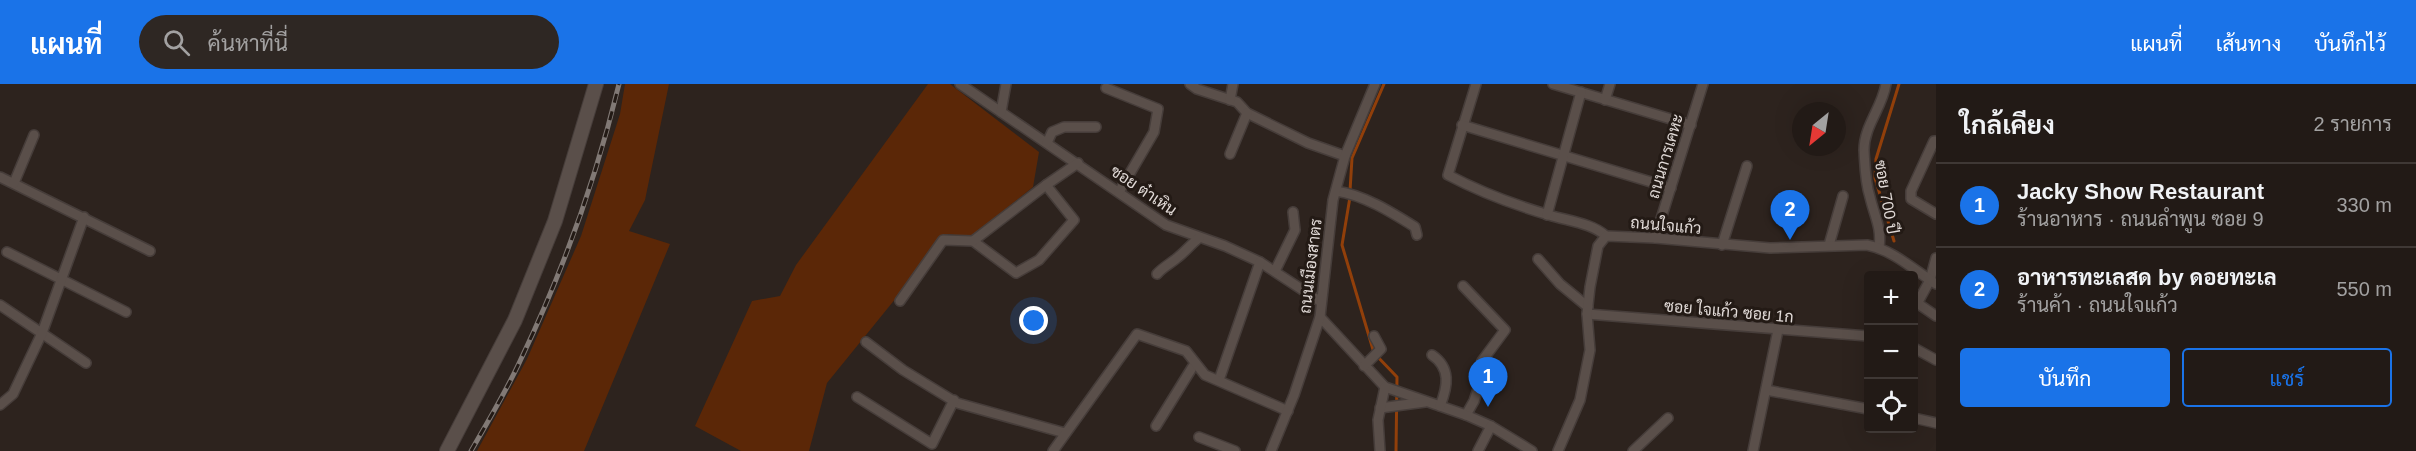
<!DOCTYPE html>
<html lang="th">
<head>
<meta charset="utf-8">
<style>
	body { margin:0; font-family:Arial,Sarabun,sans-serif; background:#2e2723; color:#f1f3f6 }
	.controls { position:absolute; right:18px; bottom:18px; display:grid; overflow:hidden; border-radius:6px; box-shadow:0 6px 24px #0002 }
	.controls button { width:54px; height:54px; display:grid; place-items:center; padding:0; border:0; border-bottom:2px solid #3f3835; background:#221a16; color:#f1f3f6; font:30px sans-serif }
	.compass { position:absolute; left:1792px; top:18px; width:54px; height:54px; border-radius:50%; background:#221a16; box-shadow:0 6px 24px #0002; rotate:210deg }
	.you { position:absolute; left:1034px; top:237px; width:21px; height:21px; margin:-15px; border:4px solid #fff; border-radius:50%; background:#1a73e8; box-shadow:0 0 0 9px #1a73e833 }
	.badge { display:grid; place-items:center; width:39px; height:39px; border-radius:50%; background:#1a73e8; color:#fff; font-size:20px; font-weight:700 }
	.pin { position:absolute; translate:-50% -50px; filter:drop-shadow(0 2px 3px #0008) }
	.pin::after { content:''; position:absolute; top:32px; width:21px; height:18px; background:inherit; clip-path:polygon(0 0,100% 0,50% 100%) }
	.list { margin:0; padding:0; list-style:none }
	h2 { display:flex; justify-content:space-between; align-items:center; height:78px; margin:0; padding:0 24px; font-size:26px }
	h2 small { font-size:20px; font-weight:400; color:#a2a1a1 }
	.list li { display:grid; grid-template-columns:39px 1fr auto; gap:18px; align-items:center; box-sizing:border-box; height:84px; padding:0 24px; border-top:2px solid #3f3835 }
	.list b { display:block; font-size:22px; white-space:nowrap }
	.list p { margin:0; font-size:20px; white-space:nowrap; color:#a2a1a1 }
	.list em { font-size:20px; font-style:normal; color:#a2a1a1 }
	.actions { display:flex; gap:12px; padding:18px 24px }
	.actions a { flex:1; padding:14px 0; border:2px solid #1a73e8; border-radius:6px; text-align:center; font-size:21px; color:#1a73e8 }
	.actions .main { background:#1a73e8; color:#fff }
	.icon { flex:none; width:33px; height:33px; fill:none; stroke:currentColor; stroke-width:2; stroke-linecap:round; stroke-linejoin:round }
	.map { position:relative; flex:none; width:1936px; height:367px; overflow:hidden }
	header { display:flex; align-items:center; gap:36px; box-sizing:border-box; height:84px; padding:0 30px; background:#1a73e8; color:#fff }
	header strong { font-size:28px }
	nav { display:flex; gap:33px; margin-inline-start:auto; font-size:21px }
	.search { width:420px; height:54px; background:#2e2723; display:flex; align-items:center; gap:15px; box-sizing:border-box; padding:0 21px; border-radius:33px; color:#a2a1a1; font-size:22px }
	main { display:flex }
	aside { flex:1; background:#221a16 }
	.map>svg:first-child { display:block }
	.green { fill:#5b2707 }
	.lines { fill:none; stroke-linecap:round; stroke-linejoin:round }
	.stream { stroke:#913f0a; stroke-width:3 }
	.minor-casing { stroke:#463d3a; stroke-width:12 }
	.secondary-casing { stroke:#463d3a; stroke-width:16 }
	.minor { stroke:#5a4f4a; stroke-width:9 }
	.secondary { stroke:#5a4f4a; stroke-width:14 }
	.rail-casing { stroke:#817975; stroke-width:5 }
	.rail { stroke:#231a15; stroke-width:3; stroke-dasharray:9; stroke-linecap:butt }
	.labels { text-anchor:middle; stroke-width:6; stroke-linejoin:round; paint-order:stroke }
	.street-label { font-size:16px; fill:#e1dad7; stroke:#231a15 }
</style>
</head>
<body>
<header>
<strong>แผนที่</strong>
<div class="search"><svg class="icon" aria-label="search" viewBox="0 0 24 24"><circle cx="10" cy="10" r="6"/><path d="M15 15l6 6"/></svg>ค้นหาที่นี่</div>
<nav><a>แผนที่</a><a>เส้นทาง</a><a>บันทึกไว้</a></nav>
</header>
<main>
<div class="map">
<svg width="1936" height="367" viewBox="0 0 1936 367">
	<rect width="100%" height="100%" fill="#2d231e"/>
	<g class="green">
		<polygon points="625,0 669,0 645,116 629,147 670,160 584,367 477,367 527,275 581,152 620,30"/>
		<polygon points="928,0 950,0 1039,68 1033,103 971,153 948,150 827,299 809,367 741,367 695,342 752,217 780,212 796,181"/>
	</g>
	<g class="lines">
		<g class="stream">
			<polyline points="1350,107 1352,74 1384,0"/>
			<polyline points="1350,113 1342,161 1374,269 1397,293 1396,367"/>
			<polyline points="1894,157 1875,94 1876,75 1899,0"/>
		</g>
		<g class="minor-casing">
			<g id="minor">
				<polyline points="960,0 1166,141 1225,162 1260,178 1321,218"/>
				<polyline points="1190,0 1197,5 1237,18 1247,29 1308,59 1345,72"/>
				<path d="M1476 0 1448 91C1480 108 1515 121 1549 131 1568 137 1592 139 1606 152"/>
				<polyline points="1553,0 1691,41"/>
				<polyline points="1106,4 1158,25 1154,48 1119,108"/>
				<polyline points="1230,16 1233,0"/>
				<polyline points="1605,16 1610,0"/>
				<polyline points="1001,28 1006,0"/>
				<polyline points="1462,41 1671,104"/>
				<polyline points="1936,57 1934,57 1911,107 1911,115 1936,130"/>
				<polyline points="1047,59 1052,48 1064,43 1096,43"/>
				<polyline points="1230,70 1247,29"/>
				<polyline points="0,93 150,167"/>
				<polyline points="14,99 34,51"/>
				<path d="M1336 107C1364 111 1391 128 1415 143L1417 151"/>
				<polyline points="1547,131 1581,8"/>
				<polyline points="1655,154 1703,0"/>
				<polyline points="973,157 1016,189 1039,176 1074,136 1046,101"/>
				<polyline points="1722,161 1747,82"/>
				<polyline points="1829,161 1843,112"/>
				<path d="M1879 163C1882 144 1874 131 1870 113 1865 98 1865 82 1864 66 1864 42 1882 24 1886 0"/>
				<polyline points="7,168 126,228"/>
				<polyline points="1936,174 1930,196 1918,218 1920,221 1936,232"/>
				<polyline points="1538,175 1560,200 1588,223"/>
				<polyline points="1275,187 1295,146 1293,128"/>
				<path d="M1157 190C1163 183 1170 180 1177 174 1185 168 1191 160 1199 154"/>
				<polyline points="1463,202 1505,246 1482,277 1486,281 1474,317 1466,331"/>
				<polyline points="900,217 943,156 973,157 1046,101 1078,79"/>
				<polyline points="0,221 86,279"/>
				<polyline points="1587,230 1868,252"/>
				<polyline points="1320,233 1385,303 1466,331 1491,342 1532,367"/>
				<polyline points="866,258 903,286 957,319 1065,349"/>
				<polyline points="1914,264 1936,276"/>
				<path d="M1432 271C1451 284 1448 302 1440 322"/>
				<polyline points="1364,282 1381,265 1374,252"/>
				<polyline points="1219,296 1260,178"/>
				<polyline points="1766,306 1868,325"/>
				<polyline points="857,313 932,360 954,316"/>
				<polyline points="0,321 13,310 42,249 84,133"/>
				<polyline points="1380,324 1425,318"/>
				<polyline points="1914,334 1936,339"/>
				<polyline points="1156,342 1195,279"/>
				<polyline points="1199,353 1235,367"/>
				<polyline points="1053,367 1137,250 1186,267 1205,291 1288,327"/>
				<polyline points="1271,367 1294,311 1320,233 1333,116 1345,72 1375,0"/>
				<polyline points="1380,367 1378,336 1385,303"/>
				<polyline points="1478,367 1491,342"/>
				<path d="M1558 367 1580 316 1590 266 1587 230 1590 203 1598 162 1606 152 1655 154 1770 164 1867 161C1893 166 1914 186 1936 200"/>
				<polyline points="1633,367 1668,334"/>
				<polyline points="1753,367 1778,246"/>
			</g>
		</g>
		<g class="secondary-casing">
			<polyline id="secondary" points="447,367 515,236 555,137 596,0"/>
		</g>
		<use href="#minor" class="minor"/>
		<use href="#secondary" class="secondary"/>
		<g class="rail-casing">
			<path id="rail" d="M471 367C488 337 507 306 521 275 563 187 596 95 619 0"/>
		</g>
		<use href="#rail" class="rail"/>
	</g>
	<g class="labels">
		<g class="street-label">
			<text transform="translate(1665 72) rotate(-73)" y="6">ถนนการเคหะ</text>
			<text transform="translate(1144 106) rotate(34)" y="6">ซอย ต๋าเหิน</text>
			<text transform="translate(1887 113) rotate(80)" y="6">ซอย 700 ปี</text>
			<text transform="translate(1666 141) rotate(5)" y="6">ถนนใจแก้ว</text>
			<text transform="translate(1310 182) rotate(-83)" y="6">ถนนเมืองสาตร</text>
			<text transform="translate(1729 227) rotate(5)" y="6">ซอย ใจแก้ว ซอย 1ก</text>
		</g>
	</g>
</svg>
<div class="controls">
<button>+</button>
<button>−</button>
<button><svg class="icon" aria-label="locate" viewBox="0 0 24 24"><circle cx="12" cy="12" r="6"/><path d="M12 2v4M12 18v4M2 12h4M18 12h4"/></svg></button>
</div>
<svg class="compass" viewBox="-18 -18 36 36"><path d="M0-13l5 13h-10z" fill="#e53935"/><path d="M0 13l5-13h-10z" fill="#a2a1a1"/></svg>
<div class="you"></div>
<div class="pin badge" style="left:1488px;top:323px">1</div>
<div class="pin badge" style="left:1790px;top:156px">2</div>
</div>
<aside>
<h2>ใกล้เคียง<small>2 รายการ</small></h2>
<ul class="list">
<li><span class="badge">1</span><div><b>Jacky Show Restaurant</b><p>ร้านอาหาร · ถนนลำพูน ซอย 9</p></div><em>330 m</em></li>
<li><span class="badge">2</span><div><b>อาหารทะเลสด by ดอยทะเล</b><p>ร้านค้า · ถนนใจแก้ว</p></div><em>550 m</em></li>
</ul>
<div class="actions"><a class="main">บันทึก</a><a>แชร์</a></div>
</aside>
</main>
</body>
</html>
